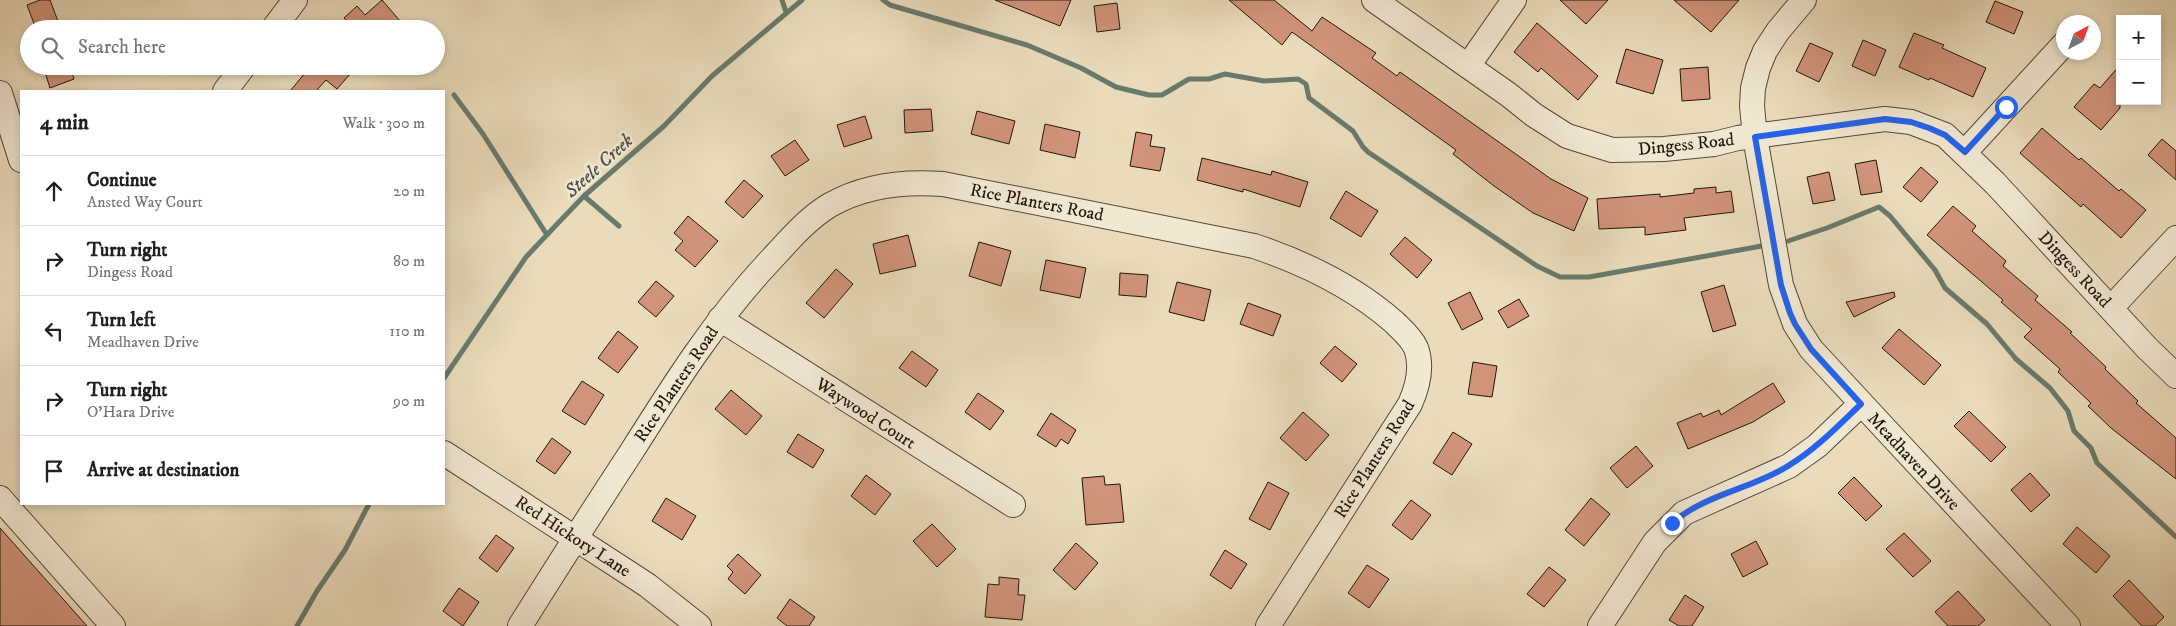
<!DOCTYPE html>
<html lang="en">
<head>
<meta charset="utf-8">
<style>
	body { margin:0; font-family:"IM FELL DW Pica",serif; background:#f6f6f6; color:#202124 }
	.controls { position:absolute; right:15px; top:15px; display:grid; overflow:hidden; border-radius:0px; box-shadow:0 2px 8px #0003 }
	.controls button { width:45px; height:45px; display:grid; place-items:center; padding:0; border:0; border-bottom:1px solid #e0e0e0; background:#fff; color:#202124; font:25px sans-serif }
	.compass { position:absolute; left:2056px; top:15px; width:45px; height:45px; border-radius:50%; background:#fff; box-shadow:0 2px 8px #0003; rotate:41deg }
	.stop { position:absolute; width:15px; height:15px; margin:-11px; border:4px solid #2563eb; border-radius:50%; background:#fff }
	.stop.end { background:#2563eb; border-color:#fff; box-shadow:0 1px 5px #0008 }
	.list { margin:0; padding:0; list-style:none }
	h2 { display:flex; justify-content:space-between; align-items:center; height:65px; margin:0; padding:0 20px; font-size:21px }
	h2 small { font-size:16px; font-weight:400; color:#757577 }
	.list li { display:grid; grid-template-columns:32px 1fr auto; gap:15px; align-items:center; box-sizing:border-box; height:70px; padding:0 20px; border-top:1px solid #e0e0e0 }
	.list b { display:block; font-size:19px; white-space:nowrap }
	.list p { margin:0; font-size:16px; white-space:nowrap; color:#757577 }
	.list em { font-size:16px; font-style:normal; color:#757577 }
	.icon { flex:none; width:28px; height:28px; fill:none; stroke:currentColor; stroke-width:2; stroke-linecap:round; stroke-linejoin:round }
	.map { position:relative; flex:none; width:2176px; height:626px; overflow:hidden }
	.search { position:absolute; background:#fff; box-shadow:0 2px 8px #0003; left:20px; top:20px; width:425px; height:55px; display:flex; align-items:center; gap:12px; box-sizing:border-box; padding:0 18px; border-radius:28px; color:#757577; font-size:19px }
	.panel { position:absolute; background:#fff; box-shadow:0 2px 8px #0003; left:20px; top:90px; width:425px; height:415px; border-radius:0px }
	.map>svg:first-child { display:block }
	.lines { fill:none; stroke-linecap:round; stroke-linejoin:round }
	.stream { stroke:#697a6c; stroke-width:5 }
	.building { fill:#d1947a; stroke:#23160c }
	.minor-casing { stroke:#554838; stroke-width:26 }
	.minor { stroke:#f1e8d3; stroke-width:24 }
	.route { stroke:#2563eb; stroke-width:6 }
	.labels { text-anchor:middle; stroke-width:5; stroke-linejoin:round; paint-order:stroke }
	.street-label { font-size:18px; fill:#23160c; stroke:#f1e8d3 }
	.water-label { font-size:19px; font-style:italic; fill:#4c5044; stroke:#f1e8d3 }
</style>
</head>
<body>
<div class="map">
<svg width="2176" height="626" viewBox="0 0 2176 626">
	<rect width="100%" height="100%" fill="#eadcbb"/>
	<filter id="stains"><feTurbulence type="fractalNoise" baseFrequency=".004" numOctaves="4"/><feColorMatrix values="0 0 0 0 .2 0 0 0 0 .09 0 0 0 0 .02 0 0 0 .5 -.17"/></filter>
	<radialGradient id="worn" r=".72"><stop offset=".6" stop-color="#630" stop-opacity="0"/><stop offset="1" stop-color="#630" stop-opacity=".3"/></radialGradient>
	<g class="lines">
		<g class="stream">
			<polyline points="782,0 786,12"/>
			<polyline points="883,0 890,5 1027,45 1081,68 1116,87 1149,95 1162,95 1189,79 1209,79 1225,74 1264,81 1298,79 1306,84 1309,98 1353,131 1363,147 1368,152 1537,266 1560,277 1589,277 1762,246"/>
			<polyline points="454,95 483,134 547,235"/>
			<polyline points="584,196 619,226"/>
			<polyline points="1788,241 1827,228 1879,207 1890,216 1935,270 1945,288 1987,324 2016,359 2050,388 2068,411 2074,431 2091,448 2097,463 2176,537"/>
			<polyline points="444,378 526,257 560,221 584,196 664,126 712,76 802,0"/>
			<polyline points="297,626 317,591 345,550 369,504"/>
		</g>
	</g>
	<g class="building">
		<polygon points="40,0 50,0 59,24 46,29 36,29 27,5"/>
		<polygon points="382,0 400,21 392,29 350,29 352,27 344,18 357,6 365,15"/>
		<polygon points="995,0 1071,0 1060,26"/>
		<polygon points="1229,0 1274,0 1312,31 1322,17 1376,53 1372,58 1397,76 1400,72 1551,179 1588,198 1574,231 1533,213 1494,186 1453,154 1456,150 1292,32 1282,45"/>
		<polygon points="1560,0 1608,0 1586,24"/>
		<polygon points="1674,0 1739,0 1711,32"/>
		<polygon points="1995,1 2023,12 2014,34 1986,22"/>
		<polygon points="1117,3 1120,29 1097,32 1094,6"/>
		<polygon points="1537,23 1598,76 1578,100 1541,68 1538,72 1514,52"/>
		<polygon points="1914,33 1944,45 1942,48 1986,68 1973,97 1930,78 1929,80 1899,67"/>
		<polygon points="1863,40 1886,50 1875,76 1852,66"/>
		<polygon points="1810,43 1833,53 1819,82 1796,71"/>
		<polygon points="1626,49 1663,60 1653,94 1616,83"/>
		<polygon points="2120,65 2120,108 2101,130 2074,107 2094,84 2100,88"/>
		<polygon points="43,66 70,66 74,79 50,88"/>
		<polygon points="311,66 357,66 337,89 326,80 316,91 290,91"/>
		<polygon points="1708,67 1710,99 1682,101 1680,69"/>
		<polygon points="931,109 933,131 905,133 904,110"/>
		<polygon points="977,111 1015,121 1009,144 971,134"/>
		<polygon points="865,116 872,138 844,147 837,125"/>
		<polygon points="1045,124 1080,132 1075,158 1040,150"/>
		<polygon points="2042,128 2079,160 2081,158 2119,191 2121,189 2146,210 2121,238 2083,204 2081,207 2020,153"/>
		<polygon points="1136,132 1152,135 1150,146 1165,148 1160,171 1130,166"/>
		<polygon points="2162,139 2176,151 2176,180 2148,155"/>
		<polygon points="795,140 809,160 785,176 771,156"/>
		<polygon points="1202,158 1271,175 1272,171 1308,182 1300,207 1243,189 1243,192 1197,180"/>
		<polygon points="1876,160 1882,192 1861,195 1855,164"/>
		<polygon points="1921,167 1938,182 1921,202 1903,187"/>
		<polygon points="1829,172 1835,200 1813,204 1807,177"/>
		<polygon points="744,180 763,196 743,218 725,202"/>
		<polygon points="1716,187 1716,193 1731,191 1734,212 1684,218 1686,230 1645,235 1645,227 1599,229 1597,199 1660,194 1660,197 1694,193 1694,189"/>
		<polygon points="1346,191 1378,211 1361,237 1330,218"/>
		<polygon points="1953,206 1976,226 1972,231 2006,261 2003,266 2038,296 2035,300 2072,332 2070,333 2106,367 2105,369 2138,401 2136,403 2176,438 2176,479 2111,428 2088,406 2091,403 2058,372 2060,369 2024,337 2032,329 2001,302 2003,300 1927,235"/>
		<polygon points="688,216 718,241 695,267 675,250 683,241 674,233"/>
		<polygon points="908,235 916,266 880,274 873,244"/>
		<polygon points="1405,237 1432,260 1417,278 1390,254"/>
		<polygon points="979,242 1011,251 1001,286 969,276"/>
		<polygon points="1046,260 1086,268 1080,298 1040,290"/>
		<polygon points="836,269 853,284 824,318 806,303"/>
		<polygon points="1120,273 1148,275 1146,297 1119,295"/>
		<polygon points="656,281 674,296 656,317 638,302"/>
		<polygon points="1177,282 1211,290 1204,321 1169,312"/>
		<polygon points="1724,285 1736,325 1713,332 1701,292"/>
		<polygon points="1470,292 1483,319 1462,330 1448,303"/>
		<polygon points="1894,292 1895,297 1854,317 1846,302"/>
		<polygon points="1519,299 1529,316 1508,328 1498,311"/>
		<polygon points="1248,303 1281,315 1273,336 1240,324"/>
		<polygon points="1899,329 1941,365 1924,385 1882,348"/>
		<polygon points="618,331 638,347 618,373 598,358"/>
		<polygon points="1335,346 1357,364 1342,382 1320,363"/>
		<polygon points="912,351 938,370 926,387 899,368"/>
		<polygon points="1473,362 1497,366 1492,397 1468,394"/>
		<polygon points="582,381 604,395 585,425 562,411"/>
		<polygon points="1773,383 1785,402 1753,422 1688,449 1677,423 1701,413 1703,417 1719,410 1721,415"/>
		<polygon points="731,390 762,416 746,435 715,409"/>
		<polygon points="978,393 1004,411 990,430 965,412"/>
		<polygon points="1969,411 2006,447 1991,462 1954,426"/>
		<polygon points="1303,412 1329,435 1306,461 1280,438"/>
		<polygon points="1051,413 1076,430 1068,444 1061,439 1056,447 1037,435"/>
		<polygon points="1453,432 1472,444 1452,475 1433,463"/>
		<polygon points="798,434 824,450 813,468 787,452"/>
		<polygon points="552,438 571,452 555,474 536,461"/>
		<polygon points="1636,446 1653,466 1627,488 1610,468"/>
		<polygon points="2030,473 2050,495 2031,512 2011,490"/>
		<polygon points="866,475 891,494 875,515 851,496"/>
		<polygon points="1104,476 1105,485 1120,484 1124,522 1086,525 1082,478"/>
		<polygon points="1854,477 1882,506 1866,521 1838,493"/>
		<polygon points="1268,482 1289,493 1270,530 1249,519"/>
		<polygon points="666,498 696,516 682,540 652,521"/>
		<polygon points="1591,498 1610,514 1584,546 1565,530"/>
		<polygon points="1411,500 1431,515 1412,540 1392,525"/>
		<polygon points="932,524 956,549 937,567 913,541"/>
		<polygon points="2077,527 2110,556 2096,573 2063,544"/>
		<polygon points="0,528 87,626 0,626"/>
		<polygon points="1904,533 1931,561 1913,577 1886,549"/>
		<polygon points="496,535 514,548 497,572 479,558"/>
		<polygon points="1756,541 1768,564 1743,577 1731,554"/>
		<polygon points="1076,543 1098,563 1075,590 1053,570"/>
		<polygon points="1225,550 1247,564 1231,589 1210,575"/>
		<polygon points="738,554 761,575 745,594 728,579 733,572 727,566"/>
		<polygon points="1367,565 1389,579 1369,608 1348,593"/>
		<polygon points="1549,567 1566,580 1544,607 1527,594"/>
		<polygon points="999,577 1019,579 1018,595 1025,595 1022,620 985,617 988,584 999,585"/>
		<polygon points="2129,580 2164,617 2155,626 2142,626 2113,596"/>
		<polygon points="459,588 479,602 463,626 443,611"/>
		<polygon points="1958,591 1985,620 1978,626 1948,626 1935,612"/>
		<polygon points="1685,595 1704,607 1692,626 1679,626 1669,620"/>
		<polygon points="790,599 815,617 809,626 787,626 777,618"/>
	</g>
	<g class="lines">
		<g class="minor-casing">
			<g id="minor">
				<polyline points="1374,0 1509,95 1534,115 1567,136 1612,150 1664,149 1714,144 1738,138 1885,119 1911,122 1945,135 1995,183 2147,348 2176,376"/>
				<polyline points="1804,0 1778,31 1765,51 1758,68 1753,88 1752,106 1755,137 1781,285 1795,324 1811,349 2068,626"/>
				<polyline points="273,29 295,0"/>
				<polyline points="1468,66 1514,0"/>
				<polyline points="225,91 244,66"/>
				<polyline points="0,93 21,160"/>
				<polyline points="1965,152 2064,44"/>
				<polyline points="2111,308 2176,238"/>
				<polyline points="720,319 1013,505"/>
				<polyline points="444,453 647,585 699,626"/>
				<polyline points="0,498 113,626"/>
				<path d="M520 626C557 567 594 509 632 451 673 386 714 321 767 264 786 244 805 220 830 205 865 185 904 181 943 184L1254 246C1305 263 1353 286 1394 322 1402 330 1411 337 1416 348 1423 367 1418 386 1410 404L1268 626"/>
				<polyline points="1600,626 1655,542 1684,513 1789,466 1817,446 1861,404"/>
			</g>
		</g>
		<use href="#minor" class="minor"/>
	</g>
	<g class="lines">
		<path class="route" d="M1672 523C1706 494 1751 489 1788 466 1815 450 1838 426 1861 404L1811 349 1795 324 1790 313 1781 285 1755 137 1885 119 1911 122 1929 128 1945 135 1965 152 2006 107"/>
	</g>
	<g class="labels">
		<g class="street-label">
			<text transform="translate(1686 144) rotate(-6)" y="6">Dingess Road</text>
			<text transform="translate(1037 202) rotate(11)" y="6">Rice Planters Road</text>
			<text transform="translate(2075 269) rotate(47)" y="6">Dingess Road</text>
			<text transform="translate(676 384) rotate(-56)" y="6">Rice Planters Road</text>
			<text transform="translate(866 413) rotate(33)" y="6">Waywood Court</text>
			<text transform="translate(1374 459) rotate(-58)" y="6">Rice Planters Road</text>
			<text transform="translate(1914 461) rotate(47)" y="6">Meadhaven Drive</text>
			<text transform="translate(573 536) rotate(33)" y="6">Red Hickory Lane</text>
		</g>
		<g class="water-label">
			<text transform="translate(598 165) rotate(-42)" y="7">Steele Creek</text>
		</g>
	</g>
	<rect width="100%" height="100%" filter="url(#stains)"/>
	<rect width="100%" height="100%" fill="url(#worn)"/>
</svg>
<div class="controls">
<button>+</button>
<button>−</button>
</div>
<svg class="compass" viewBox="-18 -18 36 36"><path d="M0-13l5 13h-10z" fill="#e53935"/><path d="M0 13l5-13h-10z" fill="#757577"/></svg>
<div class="stop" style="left:2006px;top:107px"></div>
<div class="stop end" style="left:1672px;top:523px"></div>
<div class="search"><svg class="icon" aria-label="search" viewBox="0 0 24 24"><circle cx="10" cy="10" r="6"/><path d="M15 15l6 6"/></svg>Search here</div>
<section class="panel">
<h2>4 min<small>Walk · 300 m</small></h2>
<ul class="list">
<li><svg class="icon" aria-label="ahead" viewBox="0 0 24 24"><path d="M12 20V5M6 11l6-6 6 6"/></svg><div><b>Continue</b><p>Ansted Way Court</p></div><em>20 m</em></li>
<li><svg class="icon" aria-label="right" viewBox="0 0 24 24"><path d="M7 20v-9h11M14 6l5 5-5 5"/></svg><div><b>Turn right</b><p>Dingess Road</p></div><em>80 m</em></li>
<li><svg class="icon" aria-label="left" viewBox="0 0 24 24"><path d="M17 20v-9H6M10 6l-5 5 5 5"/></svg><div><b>Turn left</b><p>Meadhaven Drive</p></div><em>110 m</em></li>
<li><svg class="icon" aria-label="right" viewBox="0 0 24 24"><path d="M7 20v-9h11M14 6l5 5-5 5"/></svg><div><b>Turn right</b><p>O'Hara Drive</p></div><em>90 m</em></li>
<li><svg class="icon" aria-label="arrive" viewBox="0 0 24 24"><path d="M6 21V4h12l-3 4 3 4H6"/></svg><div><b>Arrive at destination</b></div></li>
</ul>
</section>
</div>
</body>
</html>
